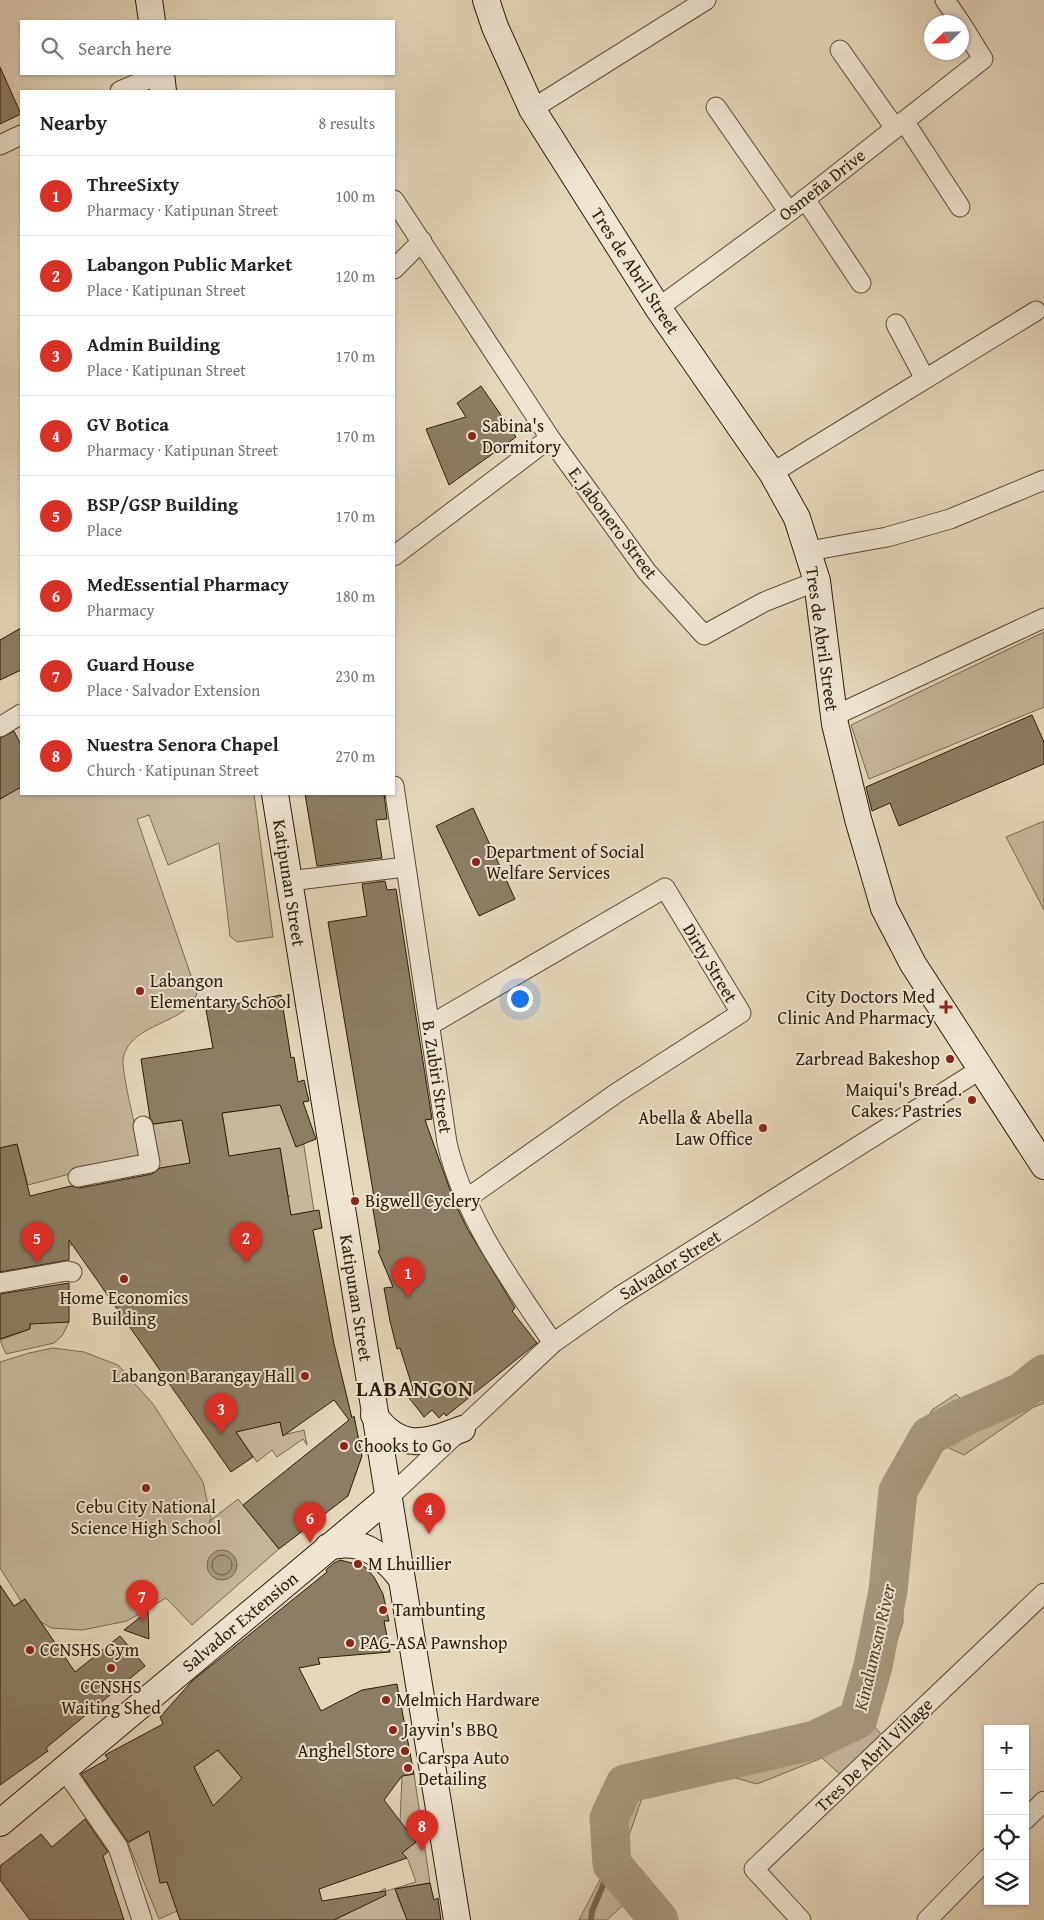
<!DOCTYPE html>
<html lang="en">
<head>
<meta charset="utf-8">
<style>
	body { margin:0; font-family:"Gentium Book Plus",serif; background:#f6f6f6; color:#222 }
	.controls { position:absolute; right:15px; bottom:15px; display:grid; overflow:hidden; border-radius:0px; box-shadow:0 1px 4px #0004 }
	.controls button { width:45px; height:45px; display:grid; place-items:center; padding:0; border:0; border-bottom:1px solid #e0e0e0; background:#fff; color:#222; font:25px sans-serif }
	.compass { position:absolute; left:924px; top:15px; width:45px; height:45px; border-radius:50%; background:#fff; box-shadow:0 1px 4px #0004; rotate:247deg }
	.you { position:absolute; left:519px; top:998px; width:18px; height:18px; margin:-12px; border:4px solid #fff; border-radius:50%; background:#1a73e8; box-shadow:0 0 0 8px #1a73e833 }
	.badge { display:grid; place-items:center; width:32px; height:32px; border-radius:50%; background:#d93025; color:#fff; font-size:16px; font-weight:700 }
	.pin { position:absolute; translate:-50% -41px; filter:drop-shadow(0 1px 2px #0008) }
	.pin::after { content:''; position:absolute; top:26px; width:18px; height:15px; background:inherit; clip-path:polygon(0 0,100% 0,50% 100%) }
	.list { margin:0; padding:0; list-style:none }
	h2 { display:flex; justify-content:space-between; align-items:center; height:65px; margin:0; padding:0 20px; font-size:21px }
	h2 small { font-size:16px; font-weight:400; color:#767676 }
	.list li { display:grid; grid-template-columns:32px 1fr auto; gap:15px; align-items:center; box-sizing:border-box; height:80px; padding:0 20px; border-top:1px solid #e0e0e0 }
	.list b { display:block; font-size:19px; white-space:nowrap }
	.list p { margin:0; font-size:16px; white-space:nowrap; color:#767676 }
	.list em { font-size:16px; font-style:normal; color:#767676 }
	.icon { flex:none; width:28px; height:28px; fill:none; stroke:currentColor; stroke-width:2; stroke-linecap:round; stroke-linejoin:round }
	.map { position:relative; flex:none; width:1044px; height:1920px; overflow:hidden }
	.search { position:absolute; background:#fff; box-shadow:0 1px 4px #0004; left:20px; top:20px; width:375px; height:55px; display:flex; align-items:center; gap:12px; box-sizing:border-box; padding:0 18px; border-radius:0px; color:#767676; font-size:19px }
	.panel { position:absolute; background:#fff; box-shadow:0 1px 4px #0004; left:20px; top:90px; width:375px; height:705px; border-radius:0px }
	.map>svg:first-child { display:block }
	.green { fill:#c6b79d; stroke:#796a52 }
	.water { fill:#a6987e; stroke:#75674f }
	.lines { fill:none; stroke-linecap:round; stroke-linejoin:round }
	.shore { stroke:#695a43; stroke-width:1 }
	.stream { stroke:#75674f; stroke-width:6 }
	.river { stroke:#a6987e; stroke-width:39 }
	.building { fill:#8c7e65; stroke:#2c1d08; fill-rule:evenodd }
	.street-casing { stroke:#5a4c35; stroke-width:21 }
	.secondary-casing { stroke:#2c1d08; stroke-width:28 }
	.street { stroke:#eee5d3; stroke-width:19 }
	.secondary { stroke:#eee5d3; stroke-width:26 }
	.poi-dot { fill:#8f2418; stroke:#eee5d3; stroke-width:2 }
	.labels { text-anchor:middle; stroke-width:4; stroke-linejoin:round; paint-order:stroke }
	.street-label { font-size:18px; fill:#2c1d08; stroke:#eee5d3 }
	.poi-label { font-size:18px; fill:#2c1d08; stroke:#eee5d3; text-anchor:start }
	.water-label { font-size:19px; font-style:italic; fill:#574831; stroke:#eee5d3 }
	.district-label { font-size:22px; font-weight:bold; letter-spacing:1px; fill:#2c1d08; stroke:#eee5d3 }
</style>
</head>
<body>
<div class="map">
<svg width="1044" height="1920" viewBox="0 0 1044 1920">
	<rect width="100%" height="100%" fill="#e5d7bb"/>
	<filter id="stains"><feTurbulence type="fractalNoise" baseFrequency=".004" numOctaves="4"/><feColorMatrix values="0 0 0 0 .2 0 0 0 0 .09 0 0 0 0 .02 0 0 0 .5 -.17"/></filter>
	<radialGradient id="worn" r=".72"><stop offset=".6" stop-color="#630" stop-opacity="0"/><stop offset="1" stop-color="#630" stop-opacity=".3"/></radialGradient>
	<g class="green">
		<polygon points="1044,632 1044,707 869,779 851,725"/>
		<path d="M21 787V794H254L273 937 237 942 230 936 219 843 168 865 149 815 137 819 197 993C190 1024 129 1022 123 1059 122 1071 132 1113 135 1127L182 1120 189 1157 228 1150 222 1113 267 1107 258 1047 288 1042 314 1211 159 1238 255 1427 280 1422 283 1435 304 1430 307 1445 303 1439 277 1457 272 1450 257 1462 214 1401 119 1224 290 1196H288L280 1148 88 1182 97 1228 84 1231 72 1245 0 1261V1246L91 1224 77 1172 28 1185 17 1144 0 1148V799Z"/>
		<polygon points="1044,821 1044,910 1006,837"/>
		<polygon points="48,1322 69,1322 62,1336 54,1343 6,1354 0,1340 30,1329 30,1324"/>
		<polygon points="53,1348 84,1352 118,1365 153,1404 203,1482 211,1518 209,1524 212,1519 238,1499 279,1549 192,1625 166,1598 127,1621 82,1630 51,1628 41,1622 21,1601 0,1568 0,1362 29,1353"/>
		<polygon points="1044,1367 1044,1403 1034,1407 964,1455 938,1443 910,1488 902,1551 903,1622 871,1722 883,1737 844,1778 822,1758 757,1784 736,1778 643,1795 622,1856 645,1884 640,1889 664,1920 648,1920 639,1912 636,1893 607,1920 579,1920 607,1866 604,1819 621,1784 618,1771 728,1741 753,1751 808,1737 843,1718 860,1692 884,1567 888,1476 920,1432 932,1410 956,1394 967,1405 1026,1381"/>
		<polygon points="199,1730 242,1778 230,1790 232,1793 213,1807 194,1767 214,1753"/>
		<polygon points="414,1774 430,1883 395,1889 403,1910 413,1920 334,1920 358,1908 385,1888 386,1891 416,1882 408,1860 402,1853 416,1842 400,1822 402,1776"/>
		<polygon points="149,1831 161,1863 156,1864 161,1883 167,1882 170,1890 213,1895 159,1919 128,1843"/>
	</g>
	<circle class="water" cx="222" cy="1565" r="15"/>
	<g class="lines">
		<circle class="shore" cx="222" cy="1565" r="10"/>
		<polyline class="stream" points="591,1920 592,1911 612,1864"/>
		<polyline class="river" points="659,1920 612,1864 609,1818 625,1784 815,1740 858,1719 873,1666 888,1591 898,1491 929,1436 964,1417 1021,1392 1044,1374"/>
	</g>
	<g class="building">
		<polygon points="0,67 21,114 0,124"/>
		<polygon points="481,386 516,437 449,485 426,429 466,417 457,403"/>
		<polygon points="21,628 21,670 0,680 0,640"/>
		<polygon points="1032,715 1044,742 1044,764 899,826 890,803 872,811 866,787"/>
		<polygon points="14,731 21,745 21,787 0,799 0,738"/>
		<polygon points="305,794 384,794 387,819 376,820 382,858 317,866"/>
		<polygon points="473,808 515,899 479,916 436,826"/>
		<polygon points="385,881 387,890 396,889 432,1119 425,1120 454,1201 467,1228 515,1308 512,1311 537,1343 446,1416 444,1413 439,1418 432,1410 424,1417 406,1394 413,1389 400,1348 397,1349 390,1321 384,1288 393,1287 378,1251 380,1250 371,1198 374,1197 328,922 367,916 362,884"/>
		<polygon points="281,995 291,1058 294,1057 298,1082 304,1080 309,1101 303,1102 316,1139 296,1147 280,1105 222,1113 229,1156 280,1148 291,1215 319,1210 322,1228 313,1230 334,1344 352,1418 354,1416 362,1456 348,1496 279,1549 243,1505 349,1420 334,1400 283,1436 280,1422 236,1432 253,1457 231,1472 69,1240 69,1260 0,1272 0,1148 17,1144 30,1196 71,1186 80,1188 152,1174 160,1168 190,1163 182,1120 154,1124 150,1118 141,1059 213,1048 206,1010"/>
		<polygon points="69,1283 69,1322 30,1324 30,1329 0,1339 0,1294"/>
		<path d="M340 1560 364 1566 374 1577 383 1594 389 1621H384L390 1652 318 1658 320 1664 299 1668 321 1711 362 1690 397 1684 414 1774 402 1776 384 1800 416 1842 402 1853 407 1858 319 1889 322 1901 385 1891 386 1895 334 1920H180L167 1882 160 1883 149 1831 128 1842 81 1774 108 1759 105 1755 163 1724 160 1717 192 1681 327 1572 326 1570 334 1563ZM218 1750 242 1778 213 1806 194 1767Z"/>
		<polygon points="0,1585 14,1606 25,1599 75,1672 120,1636 145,1666 46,1748 48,1751 0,1785"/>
		<polygon points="148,1611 149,1639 124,1630"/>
		<polygon points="85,1819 108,1852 103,1856 124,1920 30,1920 0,1880 0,1866 41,1834 52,1847"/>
		<polygon points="430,1883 434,1900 438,1898 441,1920 407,1920 395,1889"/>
	</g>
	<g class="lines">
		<g class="street-casing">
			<g id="street">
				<polyline points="945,0 960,22"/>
				<polyline points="840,50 895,128"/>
				<polyline points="120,91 160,74"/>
				<polyline points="716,107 789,212"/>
				<polyline points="532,109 706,0"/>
				<polyline points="904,121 960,207"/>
				<polyline points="0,145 21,135"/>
				<polyline points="805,199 861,283"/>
				<polyline points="394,200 550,438 647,572 704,635 764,602 817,581"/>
				<polyline points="394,269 422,241"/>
				<polyline points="658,308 789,212 983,59 962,25"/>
				<polyline points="896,324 925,379"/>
				<polyline points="772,473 1036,311"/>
				<polyline points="809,551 887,537 950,519 1044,480"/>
				<polyline points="394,556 550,438"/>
				<polyline points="834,716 1044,618"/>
				<polyline points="0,727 21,714"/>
				<path d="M394 786 447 1143C464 1217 511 1281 553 1343"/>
				<polyline points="289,881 405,867"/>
				<polyline points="430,1025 665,888 741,1013 618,1092 466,1199"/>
				<polyline points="78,1177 150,1163 143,1126"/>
				<polyline points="0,1283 67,1271 72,1272"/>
				<polyline points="388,1498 553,1343 620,1296 981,1069"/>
				<polyline points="64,1769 118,1847 142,1920"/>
				<polyline points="1025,1820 1044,1801"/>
				<polyline points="801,1920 754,1869 1044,1593"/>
				<polyline points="927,1920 988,1858"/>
			</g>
		</g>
		<g class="secondary-casing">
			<g id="secondary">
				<polyline points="149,0 152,21"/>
				<polyline points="486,0 495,27 532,109 658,308 772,473 797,518 817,581 835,724 858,819 884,908 913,964 1044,1166"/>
				<polyline points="161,74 163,91"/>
				<polyline points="275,794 457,1920"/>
				<path d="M374 1415C400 1452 426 1443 462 1429"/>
				<path d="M328 1547C360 1538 382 1553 401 1578"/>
				<polyline points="0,1823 388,1498"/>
			</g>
		</g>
		<use href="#street" class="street"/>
		<use href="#secondary" class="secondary"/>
	</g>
	<g class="poi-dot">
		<circle cx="472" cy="436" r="5"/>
		<circle cx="476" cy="862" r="5"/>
		<circle cx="140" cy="991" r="5"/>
		<path d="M943.5 999.5h5v5h5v5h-5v5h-5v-5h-5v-5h5z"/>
		<circle cx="950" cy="1059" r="5"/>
		<circle cx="972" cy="1100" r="5"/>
		<circle cx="763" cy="1128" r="5"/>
		<circle cx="355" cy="1201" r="5"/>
		<circle cx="124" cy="1279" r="5"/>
		<circle cx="305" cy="1376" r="5"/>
		<circle cx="344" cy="1446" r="5"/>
		<circle cx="146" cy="1488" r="5"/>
		<circle cx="358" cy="1564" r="5"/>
		<circle cx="383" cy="1610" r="5"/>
		<circle cx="350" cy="1643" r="5"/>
		<circle cx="30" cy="1650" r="5"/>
		<circle cx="111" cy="1668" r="5"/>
		<circle cx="386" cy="1700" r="5"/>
		<circle cx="393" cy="1730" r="5"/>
		<circle cx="405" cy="1751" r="5"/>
		<circle cx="408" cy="1768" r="5"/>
	</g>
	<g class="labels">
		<g class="street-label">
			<text transform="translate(822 185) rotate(-38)" y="6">Osmeña Drive</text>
			<text transform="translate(635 271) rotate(57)" y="6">Tres de Abril Street</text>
			<text transform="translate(613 523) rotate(53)" y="6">E. Jabonero Street</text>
			<text transform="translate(822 639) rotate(82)" y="6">Tres de Abril Street</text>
			<text transform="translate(289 883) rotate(81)" y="6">Katipunan Street</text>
			<text transform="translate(710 963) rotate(59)" y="6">Dirty Street</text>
			<text transform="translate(437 1077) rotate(81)" y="6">B. Zubiri Street</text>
			<text transform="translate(670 1265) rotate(-32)" y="6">Salvador Street</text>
			<text transform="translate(356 1298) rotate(81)" y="6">Katipunan Street</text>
			<text transform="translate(240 1622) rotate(-40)" y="6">Salvador Extension</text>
			<text transform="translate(874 1755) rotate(-44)" y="6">Tres De Abril Village</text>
		</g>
		<g class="poi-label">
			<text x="482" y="432">Sabina's<tspan x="482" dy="21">Dormitory</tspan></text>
			<text x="486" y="858">Department of Social<tspan x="486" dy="21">Welfare Services</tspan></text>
			<text x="150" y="987">Labangon<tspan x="150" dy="21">Elementary School</tspan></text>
			<text x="935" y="1003" text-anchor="end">City Doctors Med<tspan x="935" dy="21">Clinic And Pharmacy</tspan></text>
			<text x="940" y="1065" text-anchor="end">Zarbread Bakeshop</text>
			<text x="962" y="1096" text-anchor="end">Maiqui's Bread.<tspan x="962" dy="21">Cakes. Pastries</tspan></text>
			<text x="753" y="1124" text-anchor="end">Abella &amp; Abella<tspan x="753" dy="21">Law Office</tspan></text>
			<text x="365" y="1207">Bigwell Cyclery</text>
			<text x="124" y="1304" text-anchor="middle">Home Economics<tspan x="124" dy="21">Building</tspan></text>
			<text x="295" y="1382" text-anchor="end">Labangon Barangay Hall</text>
			<text x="354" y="1452">Chooks to Go</text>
			<text x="146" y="1513" text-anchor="middle">Cebu City National<tspan x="146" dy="21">Science High School</tspan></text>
			<text x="368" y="1570">M Lhuillier</text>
			<text x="393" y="1616">Tambunting</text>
			<text x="360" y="1649">PAG-ASA Pawnshop</text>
			<text x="40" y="1656">CCNSHS Gym</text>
			<text x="111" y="1693" text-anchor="middle">CCNSHS<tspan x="111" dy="21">Waiting Shed</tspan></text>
			<text x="396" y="1706">Melmich Hardware</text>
			<text x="403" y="1736">Jayvin's BBQ</text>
			<text x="395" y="1757" text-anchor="end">Anghel Store</text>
			<text x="418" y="1764">Carspa Auto<tspan x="418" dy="21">Detailing</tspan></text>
		</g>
		<g class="water-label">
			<text transform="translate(874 1647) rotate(-77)" y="7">Kinalumsan River</text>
		</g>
		<g class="district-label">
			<text x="415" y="1396">LABANGON</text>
		</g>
	</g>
	<rect width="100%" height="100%" filter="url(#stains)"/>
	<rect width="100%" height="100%" fill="url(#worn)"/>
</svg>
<div class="controls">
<button>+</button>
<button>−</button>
<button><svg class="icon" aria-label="locate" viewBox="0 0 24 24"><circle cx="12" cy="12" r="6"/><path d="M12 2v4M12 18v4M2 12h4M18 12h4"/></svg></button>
<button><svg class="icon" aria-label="layers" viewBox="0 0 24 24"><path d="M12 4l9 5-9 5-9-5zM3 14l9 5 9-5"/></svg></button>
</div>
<svg class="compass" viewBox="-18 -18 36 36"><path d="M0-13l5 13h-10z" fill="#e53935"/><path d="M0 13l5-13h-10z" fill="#767676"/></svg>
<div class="you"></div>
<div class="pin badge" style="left:408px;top:1298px">1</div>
<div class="pin badge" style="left:246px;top:1263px">2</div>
<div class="pin badge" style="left:221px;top:1434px">3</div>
<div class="pin badge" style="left:429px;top:1534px">4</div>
<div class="pin badge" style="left:37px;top:1263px">5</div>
<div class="pin badge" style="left:310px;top:1543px">6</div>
<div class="pin badge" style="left:142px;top:1621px">7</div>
<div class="pin badge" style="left:422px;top:1851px">8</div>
<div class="search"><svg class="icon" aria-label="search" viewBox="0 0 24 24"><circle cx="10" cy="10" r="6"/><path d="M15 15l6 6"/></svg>Search here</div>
<section class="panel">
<h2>Nearby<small>8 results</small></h2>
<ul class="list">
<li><span class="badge">1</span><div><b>ThreeSixty</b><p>Pharmacy · Katipunan Street</p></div><em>100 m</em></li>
<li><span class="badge">2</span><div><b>Labangon Public Market</b><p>Place · Katipunan Street</p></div><em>120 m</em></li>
<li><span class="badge">3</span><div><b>Admin Building</b><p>Place · Katipunan Street</p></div><em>170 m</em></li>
<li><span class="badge">4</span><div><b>GV Botica</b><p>Pharmacy · Katipunan Street</p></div><em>170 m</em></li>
<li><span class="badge">5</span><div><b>BSP/GSP Building</b><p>Place</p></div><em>170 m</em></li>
<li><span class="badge">6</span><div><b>MedEssential Pharmacy</b><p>Pharmacy</p></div><em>180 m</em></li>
<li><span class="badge">7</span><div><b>Guard House</b><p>Place · Salvador Extension</p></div><em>230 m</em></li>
<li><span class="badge">8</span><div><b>Nuestra Senora Chapel</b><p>Church · Katipunan Street</p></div><em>270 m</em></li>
</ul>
</section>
</div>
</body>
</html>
